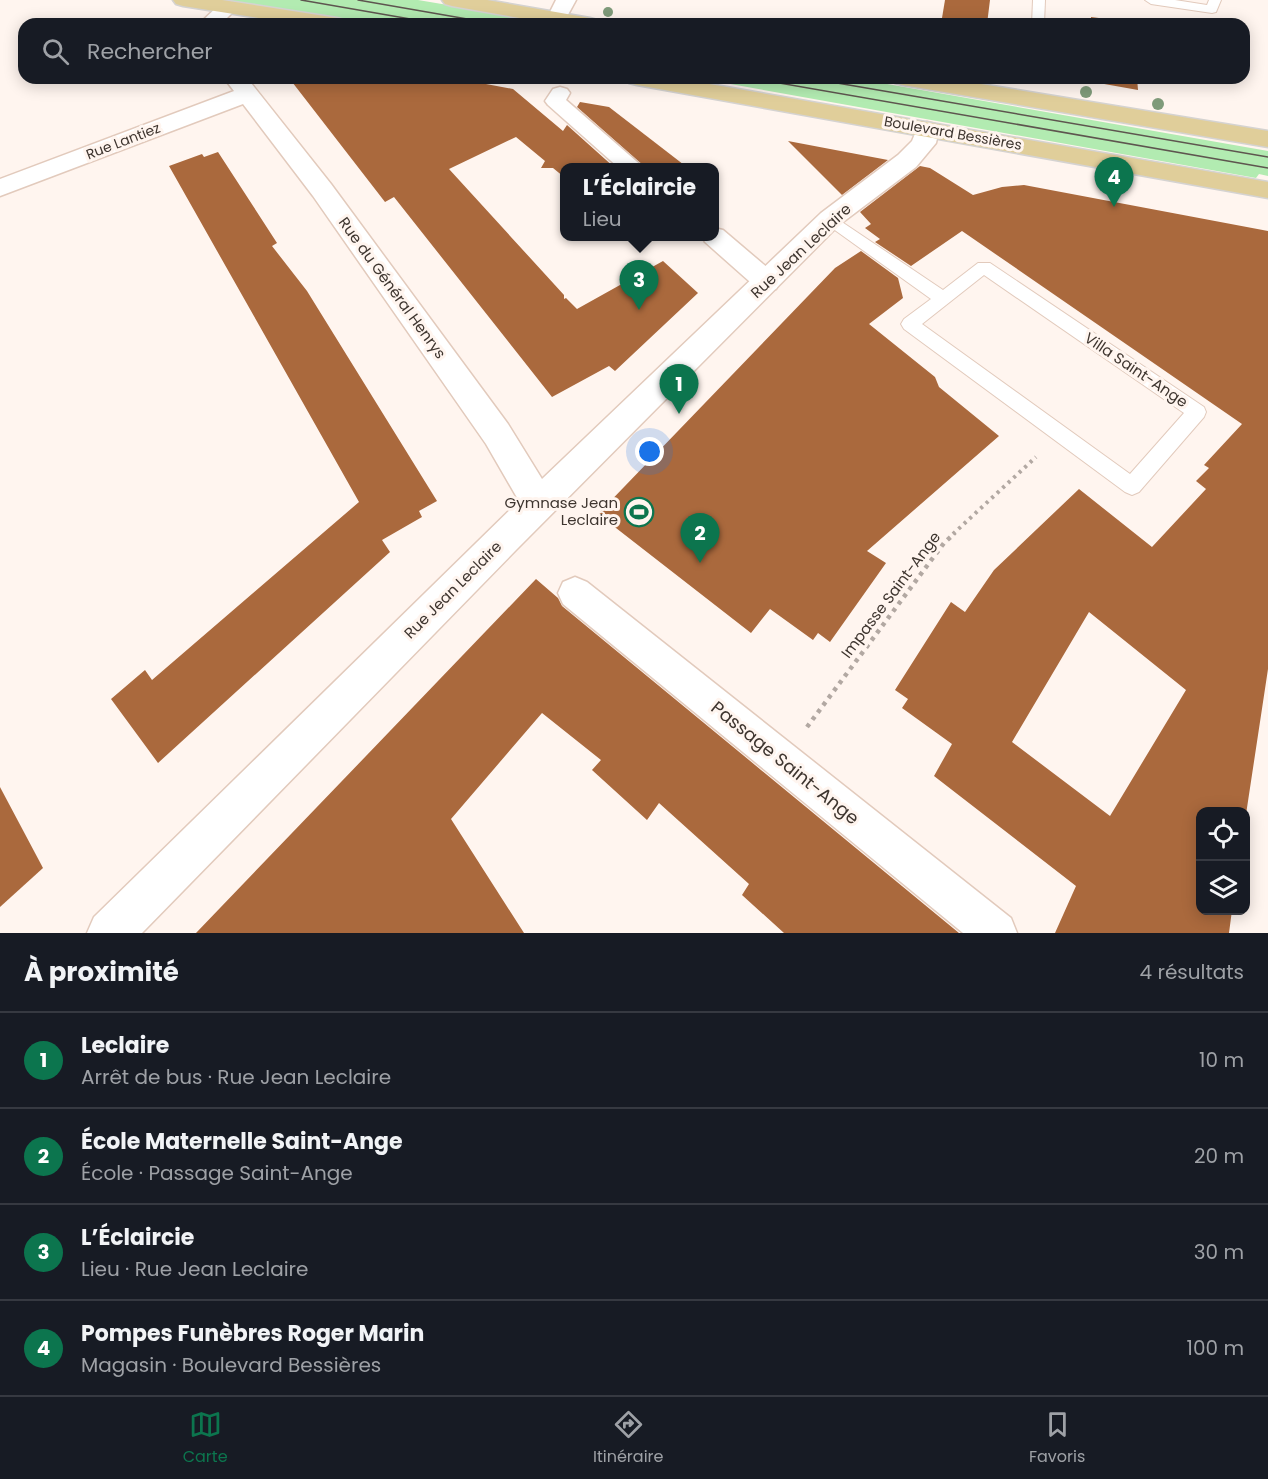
<!DOCTYPE html>
<html lang="fr">
<head>
<meta charset="utf-8">
<style>
	body { margin:0; font-family:Poppins,sans-serif; background:#20242c; color:#f1f3f6 }
	.controls { position:absolute; right:18px; bottom:18px; display:grid; overflow:hidden; border-radius:12px; box-shadow:0 3px 15px #0003 }
	.controls button { width:54px; height:54px; display:grid; place-items:center; padding:0; border:0; border-bottom:2px solid #363941; background:#171b24; color:#f1f3f6; font:30px sans-serif }
	.you { position:absolute; left:650px; top:452px; width:21px; height:21px; margin:-15px; border:4px solid #fff; border-radius:50%; background:#1a73e8; box-shadow:0 0 0 9px #1a73e833 }
	.badge { display:grid; place-items:center; width:39px; height:39px; border-radius:50%; background:#0c754e; color:#fff; font-size:20px; font-weight:700 }
	.pin { position:absolute; translate:-50% -50px; filter:drop-shadow(0 2px 3px #0008) }
	.pin::after { content:''; position:absolute; top:32px; width:21px; height:18px; background:inherit; clip-path:polygon(0 0,100% 0,50% 100%) }
	.popup { position:absolute; left:560px; top:163px; width:159px; height:78px; box-sizing:border-box; display:grid; place-content:center; border-radius:12px; background:#171b24; filter:drop-shadow(0 2px 4px #0005); font-size:20px; white-space:nowrap; color:#9ea1a6 }
	.popup b { font-size:22px; color:#f1f3f6 }
	.popup::after { content:''; position:absolute; left:50%; top:100%; margin-left:-12px; border:12px solid transparent; border-top-color:#171b24 }
	.list { margin:0; padding:0; list-style:none }
	h2 { display:flex; justify-content:space-between; align-items:center; height:78px; margin:0; padding:0 24px; font-size:26px }
	h2 small { font-size:20px; font-weight:400; color:#9ea1a6 }
	.list li { display:grid; grid-template-columns:39px 1fr auto; gap:18px; align-items:center; box-sizing:border-box; height:96px; padding:0 24px; border-top:2px solid #363941 }
	.list b { display:block; font-size:22px; white-space:nowrap }
	.list p { margin:0; font-size:20px; white-space:nowrap; color:#9ea1a6 }
	.list em { font-size:20px; font-style:normal; color:#9ea1a6 }
	.icon { flex:none; width:33px; height:33px; fill:none; stroke:currentColor; stroke-width:2; stroke-linecap:round; stroke-linejoin:round }
	.map { position:relative; flex:none; width:1268px; height:933px; overflow:hidden }
	.search { position:absolute; background:#171b24; box-shadow:0 3px 15px #0003; left:18px; right:18px; top:18px; height:66px; display:flex; align-items:center; gap:15px; box-sizing:border-box; padding:0 21px; border-radius:18px; color:#9ea1a6; font-size:22px }
	.sheet { height:462px; background:#171b24 }
	nav { display:flex; justify-content:space-around; align-items:center; box-sizing:border-box; height:84px; border-top:2px solid #363941; background:#171b24; font-size:16px; color:#9ea1a6 }
	nav a { display:grid; justify-items:center; gap:3px }
	nav .on { color:#0c754e }
	.map>svg:first-child { display:block }
	.green { fill:#b2ebb1 }
	.building { fill:#aa693d; fill-rule:evenodd }
	.lines { fill:none; stroke-linecap:round; stroke-linejoin:round }
	.service-casing { stroke:#e2cabc; stroke-width:2 }
	.pedestrian-casing { stroke:#e2cabc; stroke-width:3 }
	.minor-casing { stroke:#e2cabc; stroke-width:3 }
	.primary-casing { stroke:#d5d3d1; stroke-width:3 }
	.path-far1 { stroke:#b2a8a2; stroke-width:4; stroke-dasharray:3 4.5; stroke-linecap:butt }
	.path { stroke:#b2a8a2; stroke-width:4.5; stroke-dasharray:4 5; stroke-linecap:butt }
	.service { fill:#fff; fill-rule:evenodd }
	.pedestrian { fill:#fff; fill-rule:evenodd }
	.minor { fill:#fff; fill-rule:evenodd }
	.primary { fill:#e0ce9a; fill-rule:evenodd }
	.tram { stroke:#5e554f; stroke-width:1.5 }
	.tree { fill:#7f9b7a }
	.labels { text-anchor:middle; stroke-width:6; stroke-linejoin:round; paint-order:stroke }
	.far-street-label { font-size:14px; fill:#3e352f; stroke:#fff5ef }
	.street-label { font-size:15px; fill:#3e352f; stroke:#fff5ef }
	.poi-label { font-size:15px; fill:#3e352f; stroke:#fff5ef; text-anchor:end }
	.near-street-label { font-size:18px; fill:#3e352f; stroke:#fff5ef }
</style>
</head>
<body>
<div class="map">
<svg width="1268" height="933" viewBox="0 0 1268 933">
	<rect width="100%" height="100%" fill="#fff5ef"/>
	<g class="green">
		<polygon points="218,0 418,0 561,24 369,24"/>
		<polygon points="697,78 853,78 1268,151 1268,176 1259,174 1256,178"/>
	</g>
	<g class="building">
		<polygon points="945,0 990,0 987,24 941,24"/>
		<polygon points="1091,17 1130,22 1131,24 1091,24"/>
		<polygon points="289,78 454,78 513,89 563,131 567,125 615,168 564,168 564,177 553,168 541,168 545,161 516,137 449,169 564,295 564,299 566,298 577,309 663,261 698,293 615,371 609,366 552,397 394,197 385,202"/>
		<polygon points="1093,78 1137,78 1138,90 1093,82"/>
		<polygon points="580,102 609,107 688,168 646,168 577,107"/>
		<polygon points="788,141 888,160 842,195"/>
		<polygon points="218,152 277,243 272,246 307,291 437,501 419,511 422,517 382,540 390,552 158,763 111,699 145,670 152,680 359,502 169,166 202,154 204,157"/>
		<path d="M920 166 930 168 973 195 1002 187 1024 185 1268 231V669L1245 821V812H1200V910H1232L1229 933H1055L1076 886 934 776 952 744 902 708 908 699 895 690 951 602 965 612 994 570 1079 489 1152 547 1206 489 1196 481 1209 468 1204 465 1242 424 962 231 911 266 875 242 880 239 865 228 871 224 860 212ZM1089 612 1186 690 1110 816 1012 742Z"/>
		<polygon points="861,251 898,278 903,298 869,324 935,377 939,387 999,436 867,551 886,563 830,642 818,633 813,640 770,609 751,633 598,514 835,268"/>
		<polygon points="536,579 558,598 562,606 959,933 784,933 742,895 749,884 659,803 647,820 592,770 601,760 542,713 451,819 524,933 196,933"/>
		<polygon points="0,787 43,868 0,907"/>
	</g>
	<g class="lines">
		<g class="service-casing">
			<g id="service">
				<polygon points="1033,0 1045,0 1044,24 1032,24"/>
				<polygon points="1145,0 1175,0 1207,5 1209,0 1221,0 1216,12 1212,13 1151,4"/>
				<path d="M830 214 943 290 978 263H990L1204 407 1206 412 1204 417 1139 492 1132 495 1125 492 904 329 901 324 904 319 931 299 825 223 822 219 825 215ZM984 275 1184 413 1130 474 922 324Z"/>
			</g>
		</g>
		<g class="pedestrian-casing">
			<g id="pedestrian">
				<polygon points="560,87 567,89 570,93 566,100 644,168 619,168 548,105 545,101 553,89"/>
				<polygon points="714,228 723,230 776,275 780,282 776,289 767,291 758,289 705,242 702,236 714,236"/>
				<polygon points="575,577 587,582 1011,918 1017,933 963,933 563,604 558,593 563,582"/>
			</g>
		</g>
		<g class="minor-casing">
			<g id="minor">
				<polygon points="556,0 576,0 564,22 550,22 547,18"/>
				<polygon points="227,2 234,4 237,8 221,24 199,24 220,4"/>
				<polygon points="224,78 247,78 331,184 508,424 542,479 821,213 898,155 912,141 919,124 927,122 935,124 939,129 936,143 916,167 839,225 516,550 142,933 87,933 94,917 519,501 486,444 313,196 243,104 0,196 0,179 234,91"/>
			</g>
		</g>
		<g class="primary-casing">
			<g id="primary">
				<polygon points="173,0 222,0 337,18 344,20 347,24 297,24 183,6 176,4"/>
				<polygon points="442,0 487,0 590,18 597,20 600,24 554,24 452,6 445,4"/>
				<polygon points="626,78 675,78 1268,182 1268,198 637,85 629,83"/>
				<polygon points="892,78 944,78 1268,131 1268,147 903,85 895,83"/>
			</g>
		</g>
		<polyline class="path-far1" points="953,534 1036,457"/>
		<polyline class="path" points="807,727 944,543 955,533"/>
		<use href="#service" class="service"/>
		<use href="#pedestrian" class="pedestrian"/>
		<use href="#minor" class="minor"/>
		<use href="#primary" class="primary"/>
		<g class="tram">
			<polyline points="301,0 439,24"/>
			<polyline points="358,0 496,24"/>
			<polyline points="751,78 1268,168"/>
			<polyline points="808,78 1268,157"/>
		</g>
	</g>
	<g class="tree">
		<circle cx="608" cy="12" r="5"/>
		<circle cx="1086" cy="92" r="6"/>
		<circle cx="1158" cy="104" r="6"/>
	</g>
	<defs>
		<g id="stadium-ring" transform="scale(1.5)"><circle r="9.5" fill="#fff5ef" stroke="#0c754e" stroke-width="1.5"/><path d="M0-5a6.5 5 0 1 0 0 10a6.5 5 0 1 0 0-10ZM-3.5-1.8h7v3.6h-7Z" fill="#0c754e"/></g>
	</defs>
	<g fill-rule="evenodd">
		<use href="#stadium-ring" x="639" y="512"/>
	</g>
	<g class="labels">
		<g class="far-street-label">
			<text transform="translate(953 133) rotate(10)" y="5">Boulevard Bessières</text>
			<text transform="translate(123 141) rotate(-21)" y="5">Rue Lantiez</text>
		</g>
		<g class="street-label">
			<text transform="translate(801 251) rotate(-43)" y="5">Rue Jean Leclaire</text>
			<text transform="translate(392 288) rotate(54)" y="5">Rue du Général Henrys</text>
			<text transform="translate(1136 370) rotate(34)" y="5">Villa Saint-Ange</text>
			<text transform="translate(453 590) rotate(-45)" y="5">Rue Jean Leclaire</text>
			<text transform="translate(891 595) rotate(-53)" y="5">Impasse Saint-Ange</text>
		</g>
		<g class="poi-label">
			<text x="618" y="508">Gymnase Jean<tspan x="618" dy="17">Leclaire</tspan></text>
		</g>
		<g class="near-street-label">
			<text transform="translate(785 763) rotate(39)" y="6">Passage Saint-Ange</text>
		</g>
	</g>
</svg>
<div class="controls">
<button><svg class="icon" aria-label="locate" viewBox="0 0 24 24"><circle cx="12" cy="12" r="6"/><path d="M12 2v4M12 18v4M2 12h4M18 12h4"/></svg></button>
<button><svg class="icon" aria-label="layers" viewBox="0 0 24 24"><path d="M12 4l9 5-9 5-9-5zM3 14l9 5 9-5"/></svg></button>
</div>
<div class="you"></div>
<div class="pin badge" style="left:679px;top:414px">1</div>
<div class="pin badge" style="left:700px;top:563px">2</div>
<div class="pin badge" style="left:639px;top:310px">3</div>
<div class="popup"><b>L’Éclaircie</b>Lieu</div>
<div class="pin badge" style="left:1114px;top:207px">4</div>
<div class="search"><svg class="icon" aria-label="search" viewBox="0 0 24 24"><circle cx="10" cy="10" r="6"/><path d="M15 15l6 6"/></svg>Rechercher</div>
</div>
<section class="sheet">
<h2>À proximité<small>4 résultats</small></h2>
<ul class="list">
<li><span class="badge">1</span><div><b>Leclaire</b><p>Arrêt de bus · Rue Jean Leclaire</p></div><em>10 m</em></li>
<li><span class="badge">2</span><div><b>École Maternelle Saint-Ange</b><p>École · Passage Saint-Ange</p></div><em>20 m</em></li>
<li><span class="badge">3</span><div><b>L’Éclaircie</b><p>Lieu · Rue Jean Leclaire</p></div><em>30 m</em></li>
<li><span class="badge">4</span><div><b>Pompes Funèbres Roger Marin</b><p>Magasin · Boulevard Bessières</p></div><em>100 m</em></li>
</ul>
</section>
<nav>
<a class="on"><svg class="icon" aria-label="map" viewBox="0 0 24 24"><path d="M3 6l6-2 6 2 6-2v14l-6 2-6-2-6 2zM9 4v14M15 6v14"/></svg>Carte</a>
<a><svg class="icon" aria-label="directions" viewBox="0 0 24 24"><path d="M12 3l9 9-9 9-9-9zM9 14v-3h6M13 9l2 2-2 2"/></svg>Itinéraire</a>
<a><svg class="icon" aria-label="saved" viewBox="0 0 24 24"><path d="M7 4h10v16l-5-4-5 4z"/></svg>Favoris</a>
</nav>
</body>
</html>
